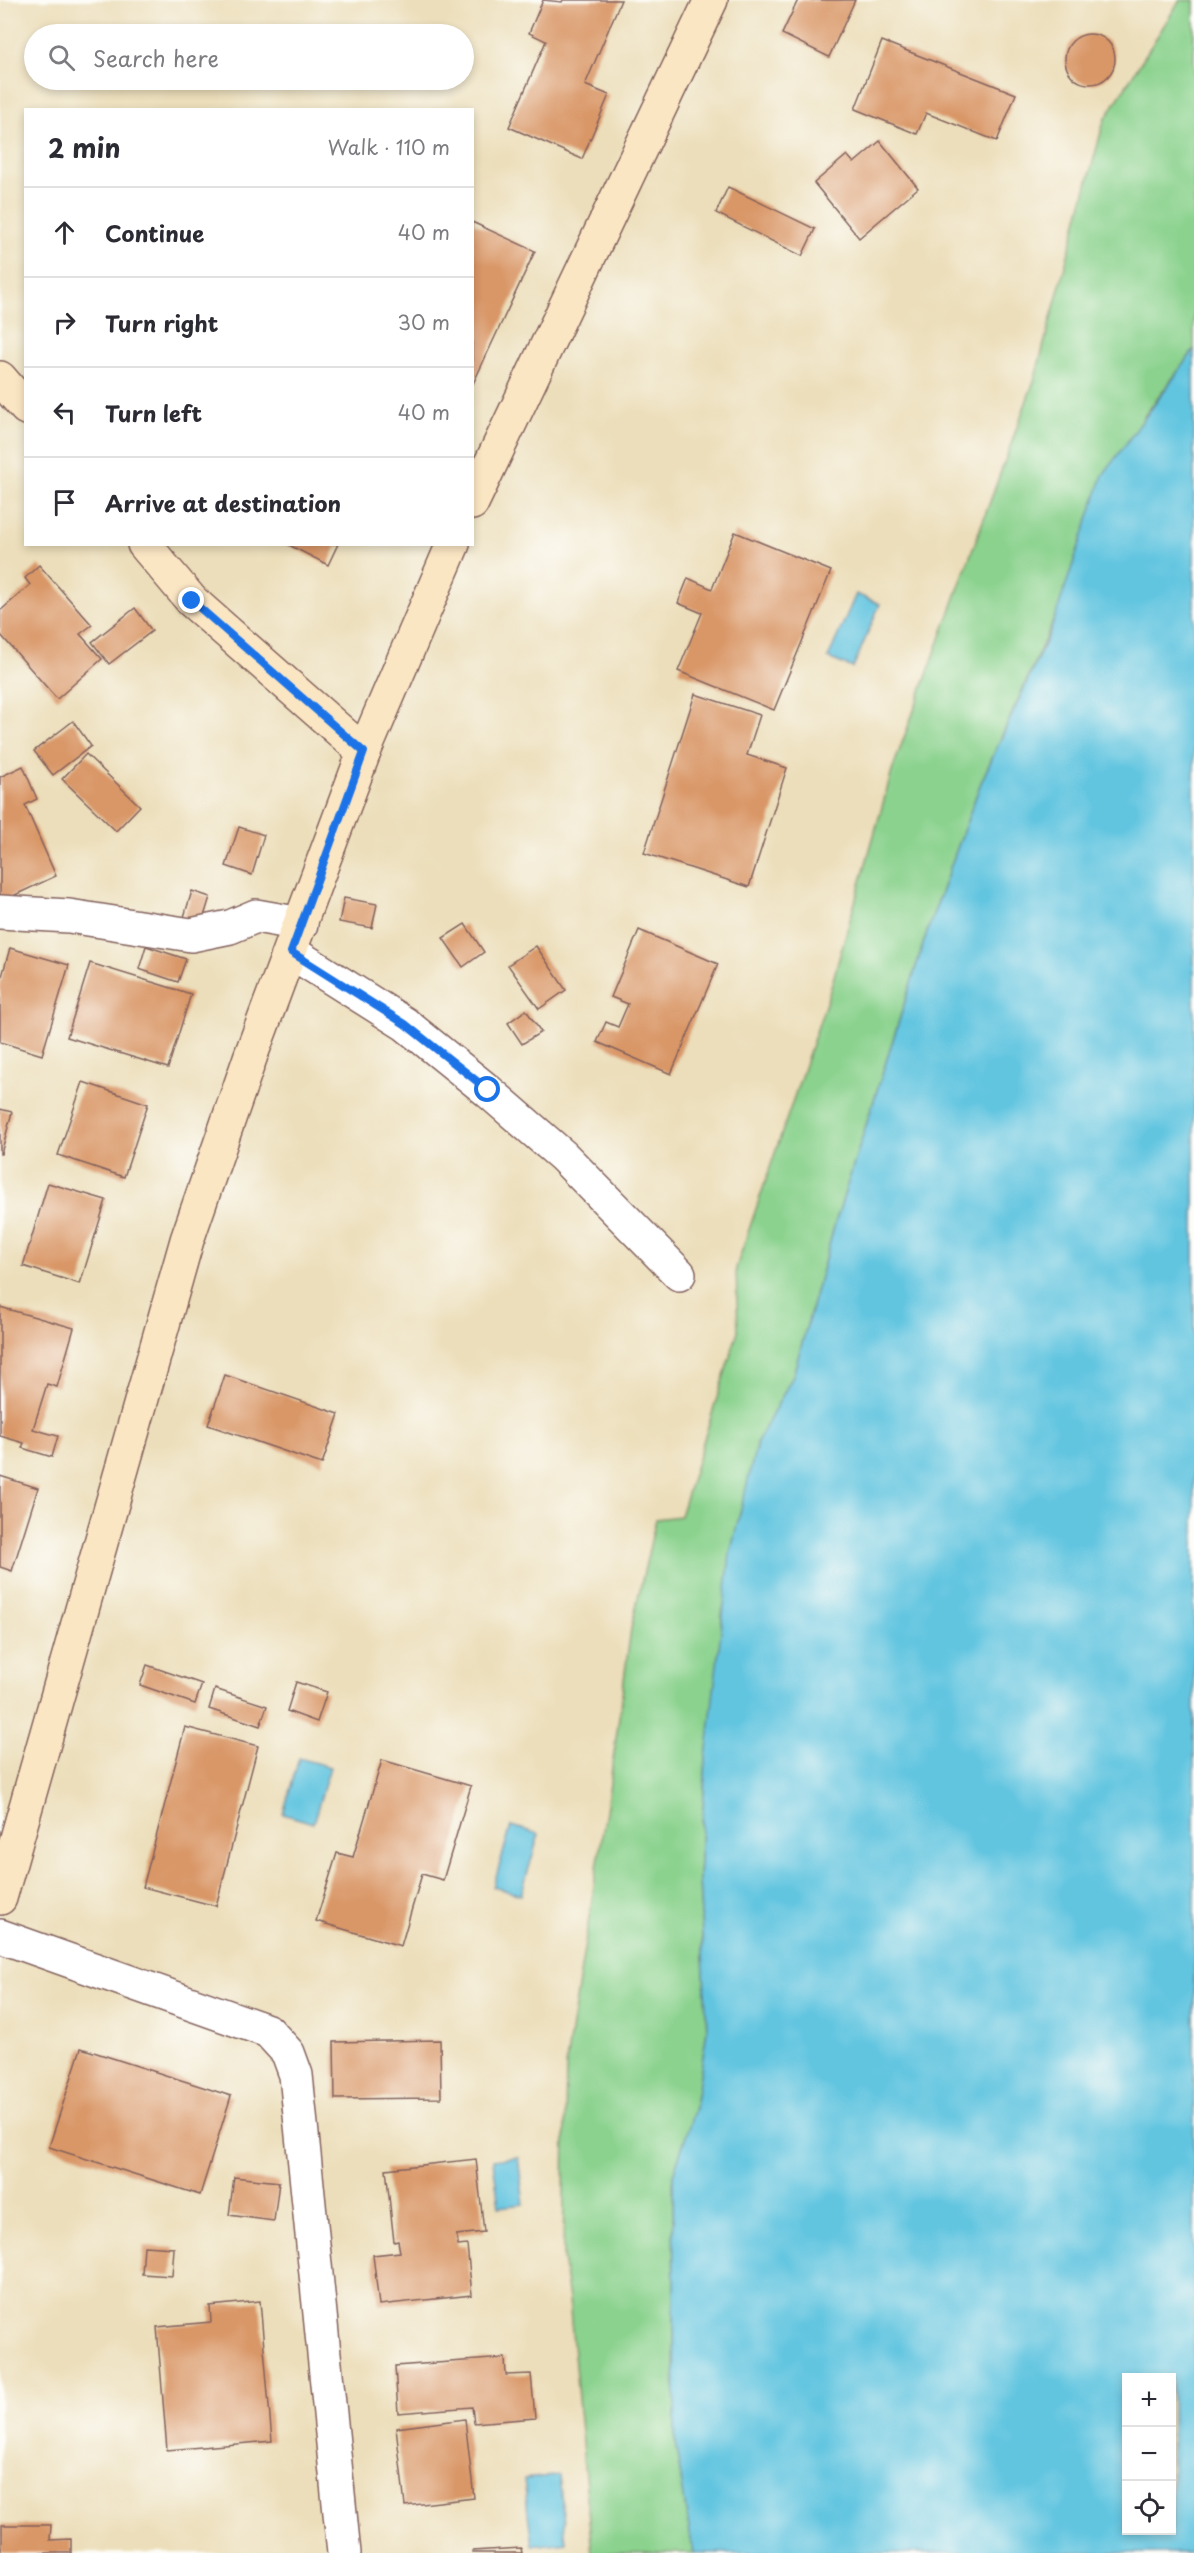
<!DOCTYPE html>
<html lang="en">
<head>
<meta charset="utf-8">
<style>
	body { margin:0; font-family:"Playpen Sans",sans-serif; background:#f7f7f7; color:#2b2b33 }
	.controls { position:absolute; right:18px; bottom:18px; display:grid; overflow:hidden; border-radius:0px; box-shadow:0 3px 9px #0003 }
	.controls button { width:54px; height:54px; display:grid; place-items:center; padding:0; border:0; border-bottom:2px solid #e1e1e2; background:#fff; color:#2b2b33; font:30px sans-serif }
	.stop { position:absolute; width:18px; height:18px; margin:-14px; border:4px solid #1a73e8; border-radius:50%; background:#fff }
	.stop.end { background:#1a73e8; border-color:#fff; box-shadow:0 2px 6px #0008 }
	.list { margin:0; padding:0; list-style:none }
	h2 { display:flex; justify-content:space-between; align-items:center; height:78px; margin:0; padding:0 24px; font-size:26px }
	h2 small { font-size:20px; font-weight:400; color:#7c7c81 }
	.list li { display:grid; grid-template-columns:39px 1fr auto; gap:18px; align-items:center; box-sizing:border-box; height:90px; padding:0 24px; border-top:2px solid #e1e1e2 }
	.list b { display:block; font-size:22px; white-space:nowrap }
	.list em { font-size:20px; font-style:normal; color:#7c7c81 }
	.icon { flex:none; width:33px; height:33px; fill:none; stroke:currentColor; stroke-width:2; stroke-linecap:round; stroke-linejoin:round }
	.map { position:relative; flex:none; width:1194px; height:2553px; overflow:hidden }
	.search { position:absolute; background:#fff; box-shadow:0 3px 9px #0003; left:24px; top:24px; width:450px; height:66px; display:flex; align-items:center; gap:15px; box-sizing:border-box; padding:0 21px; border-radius:33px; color:#7c7c81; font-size:22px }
	.panel { position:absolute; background:#fff; box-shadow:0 3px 9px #0003; left:24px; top:108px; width:450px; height:438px; border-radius:0px }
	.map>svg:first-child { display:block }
	.green { fill:#8ad28d; stroke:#6a785c; stroke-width:1.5 }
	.water { fill:#62c5e0; stroke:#567286; stroke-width:1.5; fill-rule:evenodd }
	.building { fill:#d99666 }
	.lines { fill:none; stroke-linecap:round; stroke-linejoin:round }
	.street-casing { stroke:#83625d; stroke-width:36 }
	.secondary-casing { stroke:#83625d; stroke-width:36 }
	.street { stroke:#fff; stroke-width:33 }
	.secondary { stroke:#fbe6c4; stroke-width:33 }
	.route { stroke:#1a73e8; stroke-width:8 }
</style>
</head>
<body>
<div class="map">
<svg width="1194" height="2553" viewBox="0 0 1194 2553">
	<rect width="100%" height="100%" fill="#fdfcf7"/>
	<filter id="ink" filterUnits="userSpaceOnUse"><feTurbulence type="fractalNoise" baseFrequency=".0167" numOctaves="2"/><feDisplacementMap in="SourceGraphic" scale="12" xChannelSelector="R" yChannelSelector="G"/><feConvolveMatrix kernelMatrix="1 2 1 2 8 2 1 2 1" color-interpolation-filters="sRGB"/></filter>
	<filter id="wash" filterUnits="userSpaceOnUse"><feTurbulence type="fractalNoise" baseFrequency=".008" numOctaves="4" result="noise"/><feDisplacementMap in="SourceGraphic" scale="24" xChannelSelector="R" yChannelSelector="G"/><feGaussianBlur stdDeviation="1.35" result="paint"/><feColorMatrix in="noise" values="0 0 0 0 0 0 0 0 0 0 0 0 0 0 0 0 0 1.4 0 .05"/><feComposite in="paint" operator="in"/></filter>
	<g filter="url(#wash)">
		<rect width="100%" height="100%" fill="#ecdeba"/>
		<polygon class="green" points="1180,0 1194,0 1194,350 1145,415 980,785 927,932 834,1227 793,1376 757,1443 722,1615 719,1665 706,1758 699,1878 707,2030 695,2108 673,2175 675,2441 693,2553 592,2553 569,2299 563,2258 566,2063 607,1805 631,1629 656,1519 680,1516 738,1331 736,1268 829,994 893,768 1035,378 1104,121"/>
		<g class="water">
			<path d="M1194 350V2553H693L675 2441 673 2175 695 2108 707 2030 699 1878 706 1758 730 1554 757 1443 793 1376 834 1227 927 932 980 785 1051 629 1103 475ZM1126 2378H1172V2530H1126Z"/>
			<polygon points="856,594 880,604 853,668 828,658"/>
			<polygon points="299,1758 330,1767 313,1823 283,1814"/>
			<polygon points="511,1826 539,1834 521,1895 493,1887"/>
			<polygon points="518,2157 524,2204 499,2207 493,2160"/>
			<polygon points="559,2475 566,2542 532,2546 524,2479"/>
		</g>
		<g id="blocks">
			<g class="building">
				<polygon points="543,0 562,2 563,0 621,0 585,85 609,95 582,159 509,127 546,41 529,33"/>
				<polygon points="798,0 855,0 829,57 782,34"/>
				<circle cx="1090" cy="59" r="25"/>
				<polygon points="882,41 1016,94 997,141 926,113 917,134 855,109"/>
				<polygon points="880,141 918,188 859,238 814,183 847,155 854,163"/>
				<polygon points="728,187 815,229 802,256 716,213"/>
				<polygon points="472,222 535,251 472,386"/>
				<polygon points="735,532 831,571 774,710 678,671 702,613 678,603 688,578 712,589"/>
				<polygon points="287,544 338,544 328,565"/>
				<polygon points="39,565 92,625 80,634 102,659 57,699 0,634 0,611 30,585 25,578"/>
				<polygon points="135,608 152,631 109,664 92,642"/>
				<polygon points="695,694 760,715 747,755 787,768 749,887 644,853"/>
				<polygon points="73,721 91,746 53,775 34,751"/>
				<polygon points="86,754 140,806 116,831 62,779"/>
				<polygon points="23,766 37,799 25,805 56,876 0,902 0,777"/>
				<polygon points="239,827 264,835 252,875 226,866"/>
				<polygon points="192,891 210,897 202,923 184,917"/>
				<polygon points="344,898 377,904 372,928 339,922"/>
				<polygon points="465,924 484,952 463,967 443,938"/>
				<polygon points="639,930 718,964 671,1074 597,1042 606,1022 618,1027 628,1004 611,997"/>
				<polygon points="146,946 186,959 178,982 139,969"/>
				<polygon points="536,946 566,990 539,1009 508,965"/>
				<polygon points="10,948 69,965 42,1055 0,1042 0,983"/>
				<polygon points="90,963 191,994 168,1068 67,1037"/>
				<polygon points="526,1010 541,1032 522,1044 508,1023"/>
				<polygon points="83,1082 148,1104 124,1177 58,1155"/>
				<polygon points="0,1109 12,1112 1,1154 0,1154"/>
				<polygon points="48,1183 106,1200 80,1284 23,1266"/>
				<polygon points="0,1307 74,1328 57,1387 47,1384 33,1429 58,1436 52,1457 22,1448 24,1443 0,1436"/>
				<polygon points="225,1375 339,1414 322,1464 208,1425"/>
				<polygon points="0,1476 38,1488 12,1571 0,1567"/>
				<polygon points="147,1665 202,1684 195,1704 140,1685"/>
				<polygon points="296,1682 327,1692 317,1722 287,1711"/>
				<polygon points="215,1689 267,1706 260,1726 209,1709"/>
				<polygon points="185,1727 258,1746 216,1906 143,1887"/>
				<polygon points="382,1760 471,1786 443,1880 422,1874 401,1946 316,1921 337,1853 353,1857"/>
				<polygon points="440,2040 441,2098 335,2099 334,2042"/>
				<polygon points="81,2048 231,2096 200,2195 49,2147"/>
				<polygon points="476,2159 484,2232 456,2235 458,2246 467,2245 472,2295 379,2305 373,2255 400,2252 398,2241 394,2242 386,2169"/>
				<polygon points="234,2177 279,2182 274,2221 229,2215"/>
				<polygon points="144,2246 174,2248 172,2276 142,2274"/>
				<polygon points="260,2301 272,2441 167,2450 157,2327 211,2322 210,2306"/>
				<polygon points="505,2358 506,2375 531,2374 535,2418 474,2423 472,2407 398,2413 395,2366"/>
				<polygon points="465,2419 474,2498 405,2506 396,2428"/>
				<polygon points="2,2525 51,2525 50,2540 71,2539 71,2553 2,2553"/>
				<polygon points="521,2548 522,2553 472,2553 472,2551"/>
			</g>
		</g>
	</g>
	<g filter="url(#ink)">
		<use href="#blocks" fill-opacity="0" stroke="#83625d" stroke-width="1.5"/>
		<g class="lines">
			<g class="street-casing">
				<g id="street">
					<polyline points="0,912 69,916 191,935 230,927 256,916 301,924"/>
					<polyline points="291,952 405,1024 488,1091 563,1156 679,1274"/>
					<polyline points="0,1936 268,2031 288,2053 296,2075 344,2553"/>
				</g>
			</g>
			<g class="secondary-casing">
				<g id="secondary">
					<polyline points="0,378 26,408"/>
					<polyline points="472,503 711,0"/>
					<polyline points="144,544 192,601 364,752"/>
					<polyline points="0,1898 187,1240 251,1055 364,752 453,544"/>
				</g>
			</g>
			<use href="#street" class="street"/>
			<use href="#secondary" class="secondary"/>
		</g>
	</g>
	<g class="lines" filter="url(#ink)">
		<polyline class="route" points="192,601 364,752 291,952 405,1024 488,1090"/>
	</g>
</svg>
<div class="controls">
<button>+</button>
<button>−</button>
<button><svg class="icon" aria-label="locate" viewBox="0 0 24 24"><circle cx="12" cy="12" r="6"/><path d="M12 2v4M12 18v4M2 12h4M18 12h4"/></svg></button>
</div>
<div class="stop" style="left:488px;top:1090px"></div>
<div class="stop end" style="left:192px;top:601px"></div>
<div class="search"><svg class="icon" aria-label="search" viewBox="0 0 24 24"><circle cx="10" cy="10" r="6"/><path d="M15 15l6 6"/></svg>Search here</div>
<section class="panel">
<h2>2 min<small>Walk · 110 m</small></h2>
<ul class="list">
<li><svg class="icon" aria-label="ahead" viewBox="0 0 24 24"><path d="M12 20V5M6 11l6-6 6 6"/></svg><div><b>Continue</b></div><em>40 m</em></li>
<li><svg class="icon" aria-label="right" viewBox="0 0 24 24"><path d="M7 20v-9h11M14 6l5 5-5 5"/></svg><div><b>Turn right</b></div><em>30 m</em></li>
<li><svg class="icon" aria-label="left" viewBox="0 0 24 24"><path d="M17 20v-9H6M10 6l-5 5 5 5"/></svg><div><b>Turn left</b></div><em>40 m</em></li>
<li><svg class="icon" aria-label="arrive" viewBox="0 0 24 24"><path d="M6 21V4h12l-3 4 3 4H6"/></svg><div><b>Arrive at destination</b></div></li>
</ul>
</section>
</div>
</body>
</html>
